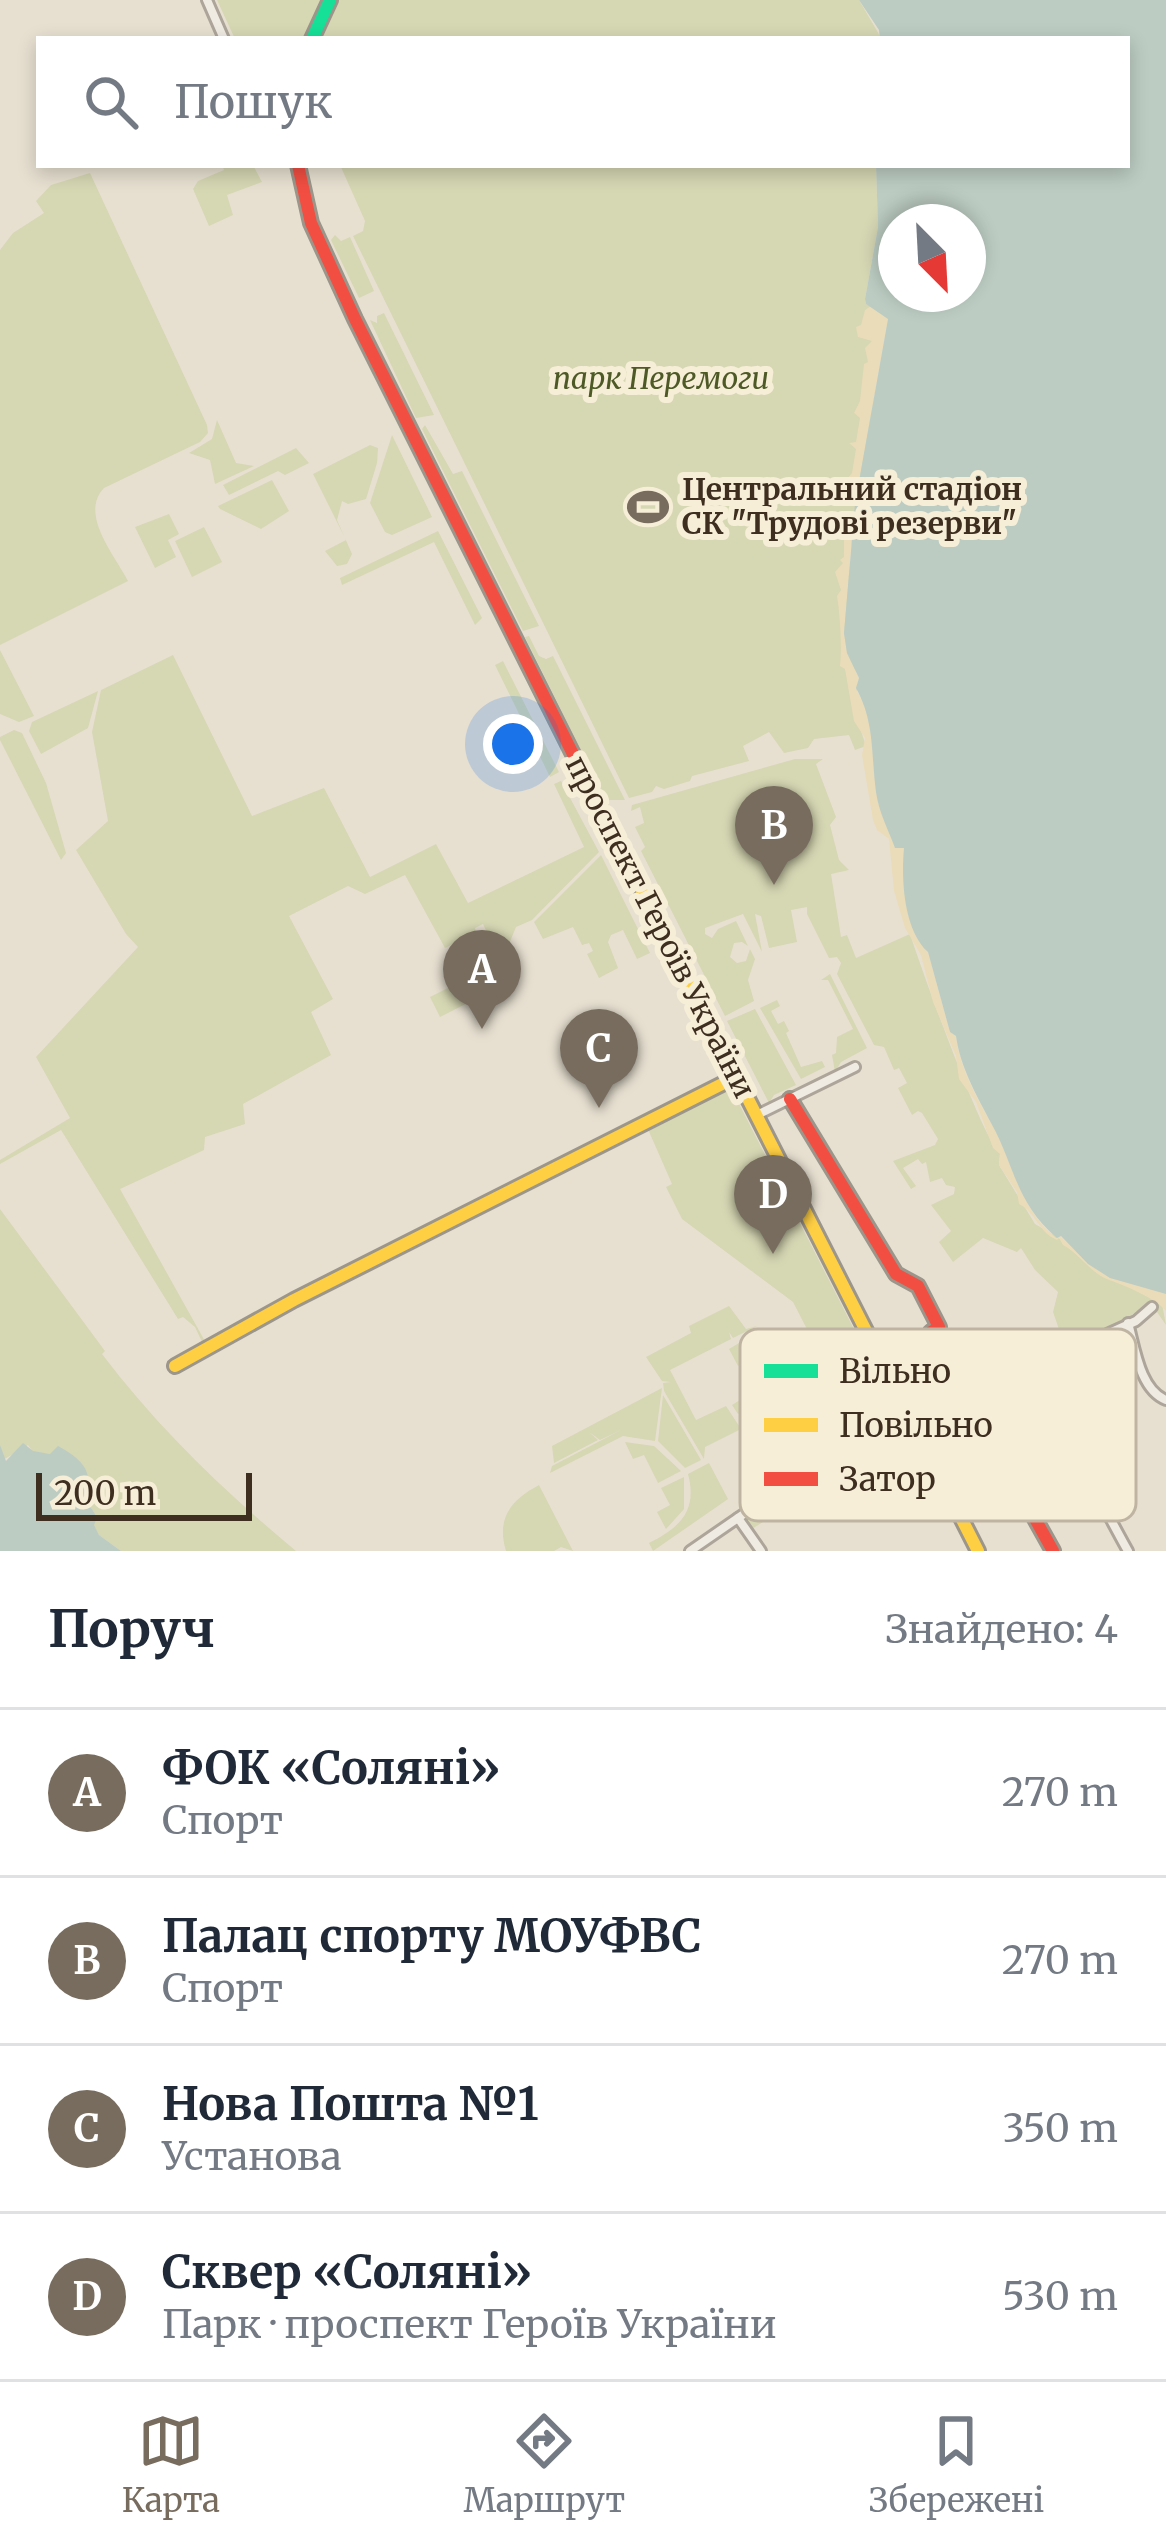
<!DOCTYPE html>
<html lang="uk">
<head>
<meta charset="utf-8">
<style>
	body { margin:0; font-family:Merriweather,serif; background:#f2f2f3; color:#1f2937 }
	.compass { position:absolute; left:878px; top:204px; width:108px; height:108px; border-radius:50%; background:#fff; box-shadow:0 6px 18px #0003; rotate:156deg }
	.scale { position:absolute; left:36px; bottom:30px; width:216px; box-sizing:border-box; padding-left:12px; border:6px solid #3d2e20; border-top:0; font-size:33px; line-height:42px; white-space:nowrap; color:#3d2e20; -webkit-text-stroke:9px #f7eed8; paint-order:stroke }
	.you { position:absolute; left:513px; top:744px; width:42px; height:42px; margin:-30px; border:9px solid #fff; border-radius:50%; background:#1a73e8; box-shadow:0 0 0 18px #1a73e833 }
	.badge { display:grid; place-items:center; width:78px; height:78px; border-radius:50%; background:#786c5e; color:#fff; font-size:39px; font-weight:700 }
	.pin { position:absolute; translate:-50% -99px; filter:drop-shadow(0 3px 6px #0008) }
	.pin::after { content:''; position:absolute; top:63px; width:42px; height:36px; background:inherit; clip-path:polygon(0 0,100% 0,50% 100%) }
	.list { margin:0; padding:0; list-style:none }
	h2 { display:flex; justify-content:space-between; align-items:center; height:156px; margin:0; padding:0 48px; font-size:51px }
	h2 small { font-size:39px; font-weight:400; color:#747a83 }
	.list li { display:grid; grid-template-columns:78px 1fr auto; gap:36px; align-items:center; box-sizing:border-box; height:168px; padding:0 48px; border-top:3px solid #e0e1e3 }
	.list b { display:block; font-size:45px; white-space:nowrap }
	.list p { margin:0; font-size:39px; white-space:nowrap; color:#747a83 }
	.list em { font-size:39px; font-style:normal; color:#747a83 }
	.icon { flex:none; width:66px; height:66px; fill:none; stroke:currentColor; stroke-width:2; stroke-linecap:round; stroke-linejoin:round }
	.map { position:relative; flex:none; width:1166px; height:1551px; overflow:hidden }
	.search { position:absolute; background:#fff; box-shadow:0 6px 18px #0003; left:36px; right:36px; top:36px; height:132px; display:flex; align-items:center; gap:30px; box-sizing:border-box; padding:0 42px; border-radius:0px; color:#747a83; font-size:45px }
	.sheet { height:828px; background:#fff }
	nav { display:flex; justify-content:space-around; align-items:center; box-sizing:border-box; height:168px; border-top:3px solid #e0e1e3; background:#fff; font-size:33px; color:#747a83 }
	nav a { display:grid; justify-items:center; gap:6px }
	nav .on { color:#786c5e }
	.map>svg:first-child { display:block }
	.green { fill:#d6d7b3 }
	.sand { fill:#eadcb9 }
	.water { fill:#bcccc2; fill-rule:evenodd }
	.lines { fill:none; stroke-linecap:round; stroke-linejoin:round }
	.street-casing { stroke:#ada599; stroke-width:14 }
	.fast-casing { stroke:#9c958a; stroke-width:18 }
	.slow-casing { stroke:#9c958a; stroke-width:18 }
	.jam-casing { stroke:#9c958a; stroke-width:18 }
	.street { stroke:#efebe3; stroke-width:8 }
	.fast { stroke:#16e098; stroke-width:12 }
	.slow { stroke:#ffcf43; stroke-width:12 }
	.jam { stroke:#f24e42; stroke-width:12 }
	.labels { text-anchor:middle; stroke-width:12; stroke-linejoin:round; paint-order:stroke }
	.park-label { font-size:30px; font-style:italic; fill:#4d5a26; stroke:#f7eed8 }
	.poi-label { font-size:30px; font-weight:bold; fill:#3d2e20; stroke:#f7eed8; text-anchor:start }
	.street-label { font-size:30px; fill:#3d2e20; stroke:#f7eed8 }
	.key { fill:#f7eed8; stroke:#bfb4a1; stroke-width:3 }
	.key-label { font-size:33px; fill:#3d2e20 }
</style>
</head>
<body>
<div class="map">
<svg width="1166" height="1551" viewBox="0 0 1166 1551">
	<rect width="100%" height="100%" fill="#e7e0d1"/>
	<g class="green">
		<polygon points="217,0 859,0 880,36 235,39"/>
		<polygon points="222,165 253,165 262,182 227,195 233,215 209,226 193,189 198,181 224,170"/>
		<polygon points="340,165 876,165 878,227 865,299 866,304 886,315 849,561 859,725 866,746 855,750 849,735 814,739 808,748 784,753 769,732 743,746 749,761 692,776 690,781 664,789 656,786 652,792 629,798 353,236 363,231 365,221"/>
		<path d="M90 173 207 425 208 433 200 442 104 488C79 514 114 554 128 581L0 645V250L13 233 44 213 36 201 51 185Z"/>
		<polygon points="335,235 341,241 350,237 374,291 359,298 331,240"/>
		<polygon points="384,313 434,415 416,418 370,320 377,323 377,316"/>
		<polygon points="217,420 236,463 254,466 215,484 210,460 189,453 212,439"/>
		<polygon points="425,425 453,474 462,471 539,626 523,631 422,429"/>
		<polygon points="392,435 432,517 392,535 385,532 370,503"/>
		<polygon points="370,445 378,448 377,463 366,499 348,504 342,501 337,520 352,554 347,564 337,566 325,551 346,540 313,474"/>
		<polygon points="296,448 309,463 285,475 278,471 229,495 223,485"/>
		<polygon points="272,480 289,511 261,529 220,509 218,506"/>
		<polygon points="169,514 179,534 168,540 176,557 155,568 135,527"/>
		<polygon points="204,527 222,562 192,577 175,541"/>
		<polygon points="438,531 482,618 475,625 434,542 342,585 340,578"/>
		<polygon points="529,636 539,656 546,659 553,656 625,800 606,800 525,637"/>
		<polygon points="0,650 34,716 19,722 0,714"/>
		<polygon points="173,655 252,816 324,788 370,877 436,844 468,903 584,847 554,784 561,781 599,852 532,920 516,927 509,944 496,953 483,924 475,928 476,933 445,948 405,875 365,894 348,886 289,916 333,999 311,1012 331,1055 243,1104 245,1124 205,1137 204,1150 120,1189 206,1343 203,1344 195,1327 183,1317 178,1319 61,1130 0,1164 0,1160 70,1118 36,1057 138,947 126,934 76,850 108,821 92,732 101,690"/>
		<polygon points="503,661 559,772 550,777 495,665"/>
		<polygon points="98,691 88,728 41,754 29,731 32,722"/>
		<polygon points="14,730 22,733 46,783 66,853 61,860 0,740 0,737"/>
		<path d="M795 759H823L816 764 836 817 830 825 839 860 849 870 831 874 841 937 847 935 856 958 910 934C921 968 983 1141 1000 1153L999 1165 1035 1224 1059 1238 1089 1266 1162 1304 1166 1325 1150 1302 1126 1319 1073 1345 1067 1333 1061 1335 1053 1312 1058 1292 1035 1270 1021 1248 1017 1252 983 1238 953 1262 939 1242 951 1231 931 1205 954 1194 955 1187 946 1185 942 1178 930 1182 926 1162 922 1164 918 1159 903 1168 916 1186 911 1189 893 1161 935 1145 938 1139 922 1113 918 1111 912 1115 898 1088 907 1083 899 1068 894 1070 884 1047 874 1045 837 974 841 963 837 957 829 958 807 914V907L791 910 797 942 769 948 761 916 755 914 762 952 743 914 705 928V934L712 938 718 929 736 921 748 946 742 942 734 943 730 957 737 963 746 961 750 949 755 959 748 980 754 1001 725 1016 641 851 645 847 635 827 644 823 640 807 631 811 632 805Z"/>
		<polygon points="601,855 650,953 637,959 623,930 611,935 608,942 618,968 599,978 587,954 593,951 589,943 582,945 573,927 543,939 534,922"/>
		<polygon points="486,969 495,989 440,1017 430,997"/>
		<polygon points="830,974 867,1048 841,1062 835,1072 832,1055 836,1053 837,1037 853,1029 828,980 821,980"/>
		<polygon points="777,1000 780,1006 771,1011 778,1024 784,1021 789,1031 786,1033 801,1067 822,1061 825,1067 801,1079 760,1008"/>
		<polygon points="755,1009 796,1085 774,1095 769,1103 727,1021"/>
		<polygon points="722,1092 733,1092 858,1337 840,1346 845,1356 826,1366 793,1302 682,1219 666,1187 672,1184 647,1127"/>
		<path d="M0 1209 105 1351 102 1354C159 1429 224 1491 296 1551H121L99 1535 93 1525 97 1517 86 1500 90 1484 50 1454 33 1452 28 1445 3 1460 0 1445Z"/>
		<polygon points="729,1306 746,1329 757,1326 733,1338 729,1332 731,1339 670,1370 696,1420 726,1406 741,1429 705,1447 704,1459 664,1391 663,1383 671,1382 662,1381 646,1357 691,1333 689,1326"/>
		<polygon points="759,1331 796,1402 762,1420 752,1405 738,1414 732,1405 751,1393 739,1368 749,1362 759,1378 751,1361 758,1357 750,1359 741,1344 748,1360 738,1366 729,1349"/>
		<polygon points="662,1388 655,1441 623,1436 550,1473 552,1466 621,1430 600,1440 589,1432 598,1440 554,1463 552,1446"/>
		<polygon points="663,1395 701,1460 685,1468 658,1441"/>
		<polygon points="625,1442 654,1446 681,1471 658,1483 644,1455 633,1459"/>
		<path d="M833 1462C826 1489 776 1513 752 1529L747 1525 748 1519Z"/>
		<path d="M709 1463 728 1499 653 1551 649 1543C679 1528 698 1511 688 1474Z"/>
		<polygon points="684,1477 684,1509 666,1529 657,1512 670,1505 661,1488"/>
		<path d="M539 1485 541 1489 573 1551 561 1547 554 1551H506C496 1518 511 1500 539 1485Z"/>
	</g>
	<g class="sand">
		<polygon points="871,306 888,319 855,504 844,495 825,498 825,490 838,486 838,477 847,479 852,473 856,449 849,443 856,442 860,418 854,413 860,401 864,364 868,362 865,348 872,341 858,337 856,327 861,325 865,310"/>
		<path d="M844 525 853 526 844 633 847 653 859 678 856 689 870 716 877 794 895 847 904 848 908 909 915 932 928 952 950 1032 956 1036C959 1066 977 1098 991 1123 1014 1163 1018 1207 1056 1238L1060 1236 1088 1263 1092 1262 1110 1278 1162 1290 1166 1294V1311C1157 1299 1124 1285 1109 1280 1090 1273 1079 1253 1063 1245L1059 1238 1057 1240C1038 1232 1036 1212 1019 1204L1017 1192 999 1165 1000 1154 993 1148 976 1102 959 1079 956 1056 933 1002 921 955 905 928 894 891 889 839 877 830 873 820 862 755 865 738 854 721 845 669 840 666C842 648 840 613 837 596L841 590 835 572 843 563 840 560 844 557Z"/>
	</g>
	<g class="water">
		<path d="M859 0H1166V1294L1110 1278 1088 1264 1061 1236 1057 1238C1016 1204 1015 1166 991 1123 978 1098 960 1067 956 1036L950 1032 928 952C904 930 901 881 904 848H895C888 829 879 813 876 792 871 755 875 722 856 688L859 678 847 653 844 633 855 504 888 319 866 304 865 299 878 227 876 165H1127V39H880L879 30ZM968 222V294H896V222Z"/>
		<path d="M23 1443 33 1451 50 1454 58 1446C83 1460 94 1471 86 1500L97 1517 94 1525 99 1535 121 1551H0V1445L6 1461Z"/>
	</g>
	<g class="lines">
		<g class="street-casing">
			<g id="street">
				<polyline points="207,0 224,39"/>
				<polyline points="757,1115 855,1067"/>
				<path d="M1128 1323C1135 1348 1140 1390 1166 1400"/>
				<polyline points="1019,1374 1136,1321 1152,1307"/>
				<path d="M967 1393 1008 1370C1042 1380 1107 1515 1128 1551"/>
				<polyline points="738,1518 761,1551"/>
				<polyline points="690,1551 902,1405"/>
			</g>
		</g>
		<g class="fast-casing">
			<polyline id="fast" points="312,39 330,0"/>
		</g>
		<g class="slow-casing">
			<g id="slow">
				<polyline points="600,808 978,1551"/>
				<polyline points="175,1366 294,1300 736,1077"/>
			</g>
		</g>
		<g class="jam-casing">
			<g id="jam">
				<polyline points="298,165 311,223 355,319 600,808"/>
				<polyline points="790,1099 896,1274 918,1286 939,1327 931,1332 1053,1551"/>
			</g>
		</g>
		<use href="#street" class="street"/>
		<use href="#fast" class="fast"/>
		<use href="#slow" class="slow"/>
		<use href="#jam" class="jam"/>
	</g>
	<defs>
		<g id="stadium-bare" transform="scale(3.24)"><path d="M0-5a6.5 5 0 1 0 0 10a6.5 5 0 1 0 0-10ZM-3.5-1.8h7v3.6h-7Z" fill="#786c5e" stroke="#f7eed8" stroke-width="2.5" paint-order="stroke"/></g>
	</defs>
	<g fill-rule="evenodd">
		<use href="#stadium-bare" x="648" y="507"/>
	</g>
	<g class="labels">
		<g class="park-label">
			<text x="661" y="389">парк Перемоги</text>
		</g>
		<g class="poi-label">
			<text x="682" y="500">Центральний стадіон<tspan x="682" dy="34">СК "Трудові резерви"</tspan></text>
		</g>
		<g class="street-label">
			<text transform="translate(660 927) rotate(63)" y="10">проспект Героїв України</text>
		</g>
	</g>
	<rect x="740" y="1329" width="396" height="192" rx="18" class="key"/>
	<rect x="764" y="1364" width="54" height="14" fill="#16e098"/>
	<rect x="764" y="1418" width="54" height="14" fill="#ffcf43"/>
	<rect x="764" y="1472" width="54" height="14" fill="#f24e42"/>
	<g class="key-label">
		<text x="839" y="1383">Вільно</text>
		<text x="839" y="1437">Повільно</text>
		<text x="839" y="1491">Затор</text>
	</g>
</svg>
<svg class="compass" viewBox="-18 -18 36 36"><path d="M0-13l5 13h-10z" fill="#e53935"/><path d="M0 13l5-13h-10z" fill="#747a83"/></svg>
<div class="scale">200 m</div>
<div class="you"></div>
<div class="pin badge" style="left:482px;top:1029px">A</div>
<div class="pin badge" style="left:774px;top:885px">B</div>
<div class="pin badge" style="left:599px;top:1108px">C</div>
<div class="pin badge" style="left:773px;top:1254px">D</div>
<div class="search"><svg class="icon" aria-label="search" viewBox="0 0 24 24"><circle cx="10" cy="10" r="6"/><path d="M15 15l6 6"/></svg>Пошук</div>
</div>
<section class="sheet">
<h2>Поруч<small>Знайдено: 4</small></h2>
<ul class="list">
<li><span class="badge">A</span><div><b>ФОК «Соляні»</b><p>Спорт</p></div><em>270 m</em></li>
<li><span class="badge">B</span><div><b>Палац спорту МОУФВС</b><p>Спорт</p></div><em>270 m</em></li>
<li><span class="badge">C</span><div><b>Нова Пошта №1</b><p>Установа</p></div><em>350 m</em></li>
<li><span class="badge">D</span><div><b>Сквер «Соляні»</b><p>Парк · проспект Героїв України</p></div><em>530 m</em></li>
</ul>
</section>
<nav>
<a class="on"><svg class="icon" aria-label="map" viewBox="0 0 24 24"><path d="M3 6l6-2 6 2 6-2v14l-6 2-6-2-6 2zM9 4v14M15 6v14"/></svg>Карта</a>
<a><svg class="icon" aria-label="directions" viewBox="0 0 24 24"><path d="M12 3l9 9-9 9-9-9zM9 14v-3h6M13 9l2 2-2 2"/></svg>Маршрут</a>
<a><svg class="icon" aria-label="saved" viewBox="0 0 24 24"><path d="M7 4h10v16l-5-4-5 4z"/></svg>Збережені</a>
</nav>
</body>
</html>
